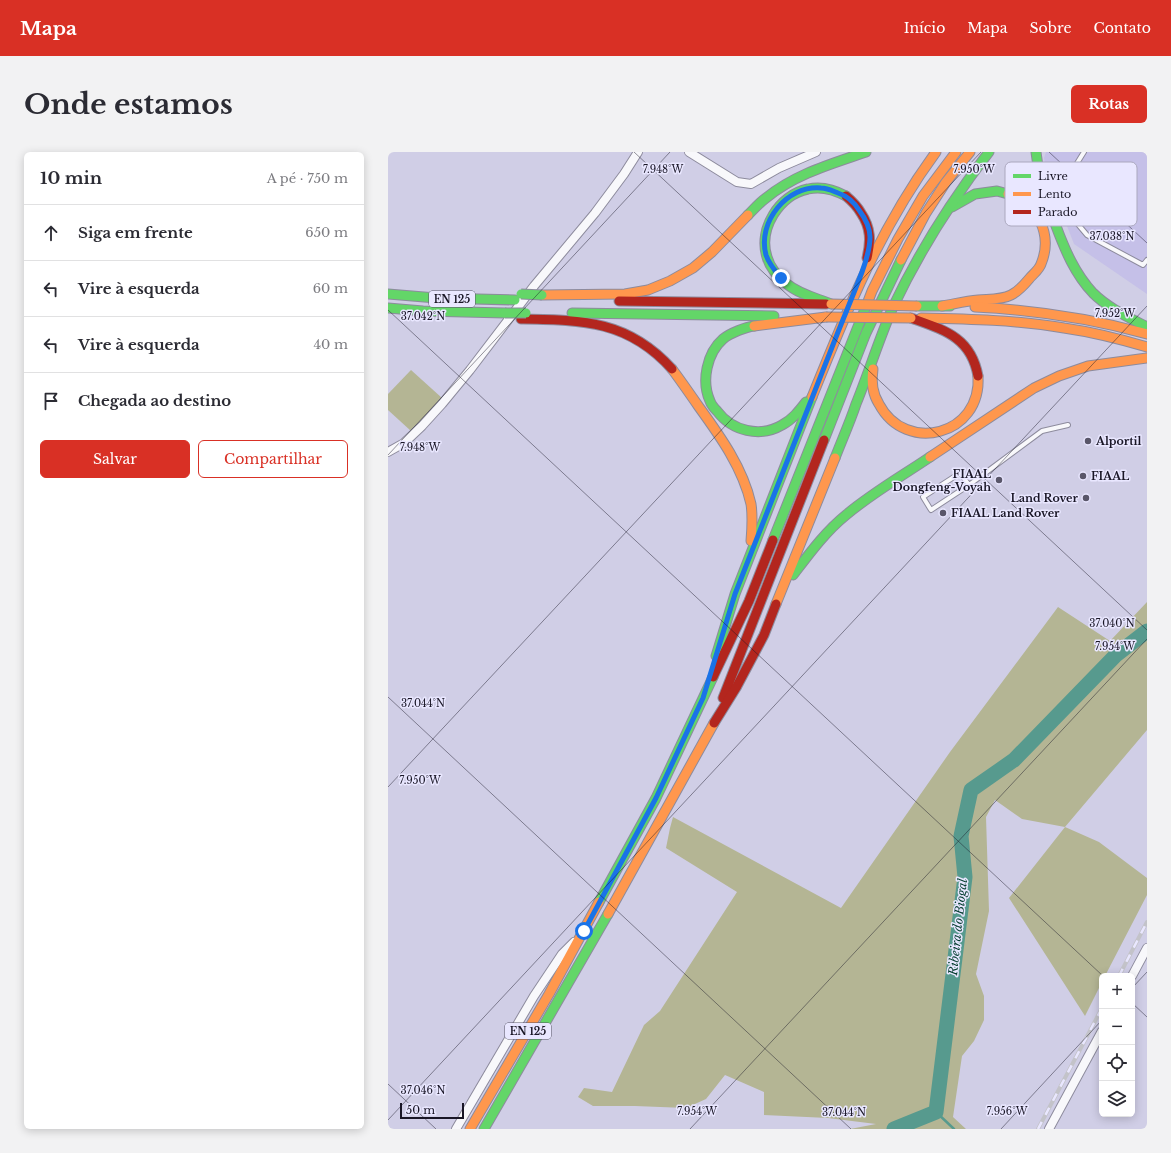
<!DOCTYPE html>
<html lang="pt">
<head>
<meta charset="utf-8">
<style>
	body { margin:0; font-family:"Libre Baskerville",serif; background:#f2f2f3; color:#2b2b33 }
	.controls { position:absolute; right:12px; bottom:12px; display:grid; overflow:hidden; border-radius:6px; box-shadow:0 2px 10px #0003 }
	.controls button { width:36px; height:36px; display:grid; place-items:center; padding:0; border:0; border-bottom:1px solid #e1e1e2; background:#fff; color:#2b2b33; font:20px sans-serif }
	.scale { position:absolute; left:12px; bottom:10px; width:64px; box-sizing:border-box; padding-left:4px; border:2px solid #191626; border-top:0; font-size:11px; line-height:14px; white-space:nowrap; color:#191626; -webkit-text-stroke:3px #e9e7ff; paint-order:stroke }
	.stop { position:absolute; width:12px; height:12px; margin:-9px; border:3px solid #1a73e8; border-radius:50%; background:#fff }
	.stop.end { background:#1a73e8; border-color:#fff; box-shadow:0 1px 4px #0008 }
	.list { margin:0; padding:0; list-style:none }
	h2 { display:flex; justify-content:space-between; align-items:center; height:52px; margin:0; padding:0 16px; font-size:17px }
	h2 small { font-size:13px; font-weight:400; color:#7c7c81 }
	.list li { display:grid; grid-template-columns:26px 1fr auto; gap:12px; align-items:center; box-sizing:border-box; height:56px; padding:0 16px; border-top:1px solid #e1e1e2 }
	.list b { display:block; font-size:15px; white-space:nowrap }
	.list em { font-size:13px; font-style:normal; color:#7c7c81 }
	.actions { display:flex; gap:8px; padding:12px 16px }
	.actions a { flex:1; padding:9px 0; border:1px solid #d93025; border-radius:6px; text-align:center; font-size:14px; color:#d93025 }
	.actions .main { background:#d93025; color:#fff }
	.icon { flex:none; width:22px; height:22px; fill:none; stroke:currentColor; stroke-width:2; stroke-linecap:round; stroke-linejoin:round }
	.map { position:relative; flex:none; width:759px; height:977px; overflow:hidden; border-radius:6px }
	header { display:flex; align-items:center; gap:24px; box-sizing:border-box; height:56px; padding:0 20px; background:#d93025; color:#fff }
	header strong { font-size:19px }
	nav { display:flex; gap:22px; margin-inline-start:auto; font-size:14px }
	.intro { display:flex; align-items:center; justify-content:space-between; box-sizing:border-box; height:96px; padding:0 24px }
	h1 { margin:0; font-size:28px }
	.button { padding:10px 18px; border-radius:6px; background:#d93025; color:#fff; font-size:14px; font-weight:700 }
	main { display:flex; gap:24px; padding:0 24px }
	aside { flex:1; background:#fff; border-radius:6px; box-shadow:0 2px 10px #0003 }
	.map>svg:first-child { display:block }
	.built { fill:#c5c0e8 }
	.green { fill:#b4b594 }
	.lines { fill:none; stroke-linecap:round; stroke-linejoin:round }
	.stream { stroke:#579a8e; stroke-width:2.5 }
	.river { stroke:#579a8e; stroke-width:15 }
	.lane-casing { stroke:#8d8b9d; stroke-width:6 }
	.street-casing { stroke:#8d8b9d; stroke-width:10 }
	.fast-casing { stroke:#8d8b9d; stroke-width:11 }
	.slow-casing { stroke:#8d8b9d; stroke-width:11 }
	.jam-casing { stroke:#8d8b9d; stroke-width:11 }
	.lane { stroke:#f8f8fb; stroke-width:4 }
	.street { stroke:#f8f8fb; stroke-width:8 }
	.fast { stroke:#63d668; stroke-width:9 }
	.slow { stroke:#ff974d; stroke-width:9 }
	.jam { stroke:#b3261e; stroke-width:9 }
	.rail-casing { stroke:#c3c3c9; stroke-width:4 }
	.rail { stroke:#e9e7ff; stroke-width:2.5; stroke-dasharray:8; stroke-linecap:butt }
	.fast-bridge-casing { stroke:#8d8b9d; stroke-width:11; stroke-linecap:butt }
	.slow-bridge-casing { stroke:#8d8b9d; stroke-width:11; stroke-linecap:butt }
	.fast-bridge { stroke:#63d668; stroke-width:9 }
	.slow-bridge { stroke:#ff974d; stroke-width:9 }
	.route { stroke:#1a73e8; stroke-width:5 }
	.ticks { fill:none; stroke:#191626; stroke-width:1; stroke-opacity:0.45 }
	.poi-dot { fill:#595669; stroke:#e9e7ff; stroke-width:1.5 }
	.labels { text-anchor:middle; stroke-width:3; stroke-linejoin:round; paint-order:stroke }
	.shield { fill:#e9e7ff; stroke:#575567; stroke-width:1 }
	.shield-label { font-size:10px; font-weight:bold; fill:#191626 }
	.poi-label { font-size:11px; font-weight:bold; fill:#191626; stroke:#e9e7ff; text-anchor:start }
	.water-label { font-size:12px; font-style:italic; fill:#033c2e; stroke:#e9e7ff }
	.key { fill:#e9e7ff; stroke:#aba8be; stroke-width:1 }
	.key-label { font-size:11px; fill:#191626 }
	.ticks-label { font-size:10px; text-anchor:middle; fill:#191626; stroke:#e9e7ff; stroke-width:3; stroke-linejoin:round; paint-order:stroke }
</style>
</head>
<body>
<header>
<strong>Mapa</strong>
<nav><a>Início</a><a>Mapa</a><a>Sobre</a><a>Contato</a></nav>
</header>
<div class="intro"><h1>Onde estamos</h1><a class="button">Rotas</a></div>
<main>
<aside>
<h2>10 min<small>A pé · 750 m</small></h2>
<ul class="list">
<li><svg class="icon" aria-label="ahead" viewBox="0 0 24 24"><path d="M12 20V5M6 11l6-6 6 6"/></svg><div><b>Siga em frente</b></div><em>650 m</em></li>
<li><svg class="icon" aria-label="left" viewBox="0 0 24 24"><path d="M17 20v-9H6M10 6l-5 5 5 5"/></svg><div><b>Vire à esquerda</b></div><em>60 m</em></li>
<li><svg class="icon" aria-label="left" viewBox="0 0 24 24"><path d="M17 20v-9H6M10 6l-5 5 5 5"/></svg><div><b>Vire à esquerda</b></div><em>40 m</em></li>
<li><svg class="icon" aria-label="arrive" viewBox="0 0 24 24"><path d="M6 21V4h12l-3 4 3 4H6"/></svg><div><b>Chegada ao destino</b></div></li>
</ul>
<div class="actions"><a class="main">Salvar</a><a>Compartilhar</a></div>
</aside>
<div class="map">
<svg width="759" height="977" viewBox="0 0 759 977">
	<rect width="100%" height="100%" fill="#d0cee6"/>
	<polygon class="built" points="658,0 759,0 759,142 686,92 658,20 656,6"/>
	<g class="green">
		<polygon points="23,218 54,246 23,279 0,258 0,242"/>
		<polygon points="759,450 759,578 677,675 711,690 759,726 759,743 717,824 714,824 714,830 697,864 621,746 677,675 634,667 607,648 598,665 601,759 588,822 596,844 596,868 586,889 574,904 565,965 578,977 462,977 488,972 440,966 376,963 376,940 337,923 318,947 298,956 247,954 205,954 190,945 196,936 224,940 256,873 272,859 349,740 278,696 282,676 285,665 453,756 562,600 670,455 722,489"/>
	</g>
	<g class="lines">
		<polyline class="stream" points="548,960 566,977"/>
		<polyline class="river" points="506,977 548,960 577,725 573,684 583,638 626,608 728,503 759,479"/>
		<g class="lane-casing">
			<g id="lane">
				<polyline points="696,0 678,29 678,58 699,83 755,113 759,108"/>
				<polyline points="581,333 572,321 535,345 543,358 581,333 654,279 680,273"/>
			</g>
		</g>
		<g class="street-casing">
			<g id="street">
				<polyline points="301,0 349,30 363,32 391,16 428,0"/>
				<polyline points="0,300 16,291 34,274 54,252 82,218 146,134 207,61 236,22 250,0"/>
				<polyline points="744,824 759,796"/>
				<polyline points="68,977 146,844 174,802 186,790"/>
				<polyline points="661,977 714,879"/>
			</g>
		</g>
		<g class="fast-casing">
			<g id="fast">
				<path d="M648 0C651 26 659 49 668 74 677 98 687 122 705 141 720 156 740 165 759 175"/>
				<polyline points="564,55 587,42 609,39 620,42"/>
				<path d="M360 63C366 57 371 51 378 46 407 22 443 12 478 0"/>
				<polyline points="0,142 48,146 127,148"/>
				<path d="M443 152C428 146 411 142 399 132 390 125 382 116 379 105 370 77 391 43 420 37 433 34 447 38 458 44"/>
				<polyline points="529,154 562,154"/>
				<polyline points="0,156 35,159 117,161"/>
				<polyline points="184,161 386,164"/>
				<path d="M366 174C358 175 342 181 335 187 319 201 313 229 322 249 323 252 326 256 329 259 344 279 372 286 394 273 404 268 411 259 418 250"/>
				<polyline points="436,288 478,181 513,108"/>
				<path d="M447 306C454 288 462 270 468 252 481 220 491 187 505 155 531 100 564 48 601 0"/>
				<polyline points="385,388 479,152"/>
				<path d="M405 423C421 402 437 380 458 363 484 341 514 324 542 305"/>
				<polyline points="328,504 347,442 424,245"/>
				<polyline points="211,750 268,646 325,525"/>
				<polyline points="96,977 220,762"/>
			</g>
		</g>
		<g class="slow-casing">
			<g id="slow">
				<polyline points="513,108 538,61 558,30 582,0"/>
				<polyline points="154,143 237,142 260,138 282,129 305,116 324,100 360,63"/>
				<polyline points="479,152 484,139 510,87 535,44 568,0"/>
				<path d="M554 154C566 152 578 149 590 148 601 147 613 148 623 143 631 139 636 133 641 127 645 122 651 118 653 112 665 83 650 51 620 42"/>
				<path d="M587 155C646 158 702 166 759 182"/>
				<path d="M533 166C581 167 629 168 676 176 704 180 732 187 759 195"/>
				<polyline points="366,174 438,165"/>
				<path d="M284 217C293 229 302 242 311 255 332 284 355 316 363 352 365 365 364 376 363 389"/>
				<path d="M485 217C483 230 484 241 491 252 518 303 594 283 590 224"/>
				<path d="M424 245C459 158 492 76 548 0"/>
				<polyline points="542,305 646,236 671,224 700,214 759,206"/>
				<polyline points="388,452 447,306"/>
				<polyline points="220,762 326,571"/>
				<polyline points="82,977 161,842 211,750"/>
			</g>
		</g>
		<g class="jam-casing">
			<g id="jam">
				<path d="M458 44C464 49 469 54 473 61 483 76 483 89 479 106"/>
				<polyline points="231,149 438,152"/>
				<path d="M523 166C556 178 583 185 590 224"/>
				<path d="M133 167C194 168 240 168 284 217"/>
				<polyline points="325,525 361,449 385,388"/>
				<polyline points="335,546 436,288"/>
				<polyline points="326,571 349,534 376,483 388,452"/>
			</g>
		</g>
		<use href="#lane" class="lane"/>
		<use href="#street" class="street"/>
		<use href="#fast" class="fast"/>
		<use href="#slow" class="slow"/>
		<use href="#jam" class="jam"/>
		<g class="rail-casing">
			<g id="rail">
				<polyline points="731,824 759,770"/>
				<polyline points="650,977 714,856"/>
			</g>
		</g>
		<use href="#rail" class="rail"/>
		<g class="fast-bridge-casing">
			<g id="fast-bridge">
				<polyline points="133,142 154,143"/>
				<polyline points="117,161 138,161"/>
			</g>
		</g>
		<g class="slow-bridge-casing">
			<g id="slow-bridge">
				<polyline points="443,152 529,154"/>
				<polyline points="438,165 523,166"/>
			</g>
		</g>
		<use href="#fast-bridge" class="fast-bridge"/>
		<use href="#slow-bridge" class="slow-bridge"/>
	</g>
	<g class="lines">
		<path class="route" d="M196 779 268 646 315 546 347 442 450 180C458 160 466 141 474 120 478 109 482 97 482 85 482 75 477 66 471 58 466 50 459 44 450 41 445 39 439 36 433 36 399 33 369 70 378 103 381 112 387 119 393 126"/>
	</g>
	<path class="ticks" d="M246 0 759 478M661 0 759 91M0 158 715 824M0 303 282 0M0 545 463 977M0 635 593 0M744 836 759 820M744 851 759 865M0 932 48 977M0 968 759 154M302 977 759 487M613 977 714 868"/>
	<g class="poi-dot">
		<circle cx="700" cy="289" r="4"/>
		<circle cx="695" cy="324" r="4"/>
		<circle cx="611" cy="328" r="4"/>
		<circle cx="698" cy="346" r="4"/>
		<circle cx="555" cy="361" r="4"/>
	</g>
	<g class="labels">
		<g class="shield">
			<rect x="41" y="139" width="46" height="16" rx="3"/>
			<rect x="117" y="871" width="46" height="16" rx="3"/>
		</g>
		<g class="shield-label">
			<text x="64" y="151">EN 125</text>
			<text x="140" y="883">EN 125</text>
		</g>
		<g class="poi-label">
			<text x="708" y="293">Alportil</text>
			<text x="603" y="326" text-anchor="end">FIAAL<tspan x="603" dy="13">Dongfeng-Voyah</tspan></text>
			<text x="703" y="328">FIAAL</text>
			<text x="690" y="350" text-anchor="end">Land Rover</text>
			<text x="563" y="365">FIAAL Land Rover</text>
		</g>
		<g class="water-label">
			<text transform="translate(570 775) rotate(-84)" y="4">Ribeira do Biogal</text>
		</g>
	</g>
	<rect x="617" y="10" width="132" height="64" rx="6" class="key"/>
	<rect x="625" y="22" width="18" height="4" fill="#63d668"/>
	<rect x="625" y="40" width="18" height="4" fill="#ff974d"/>
	<rect x="625" y="58" width="18" height="4" fill="#b3261e"/>
	<g class="key-label">
		<text x="650" y="28">Livre</text>
		<text x="650" y="46">Lento</text>
		<text x="650" y="64">Parado</text>
	</g>
	<g class="ticks-label">
		<text x="586" y="21">7.950°W</text>
		<text x="275" y="21">7.948°W</text>
		<text x="724" y="88">37.038°N</text>
		<text x="727" y="165">7.952°W</text>
		<text x="35" y="168">37.042°N</text>
		<text x="32" y="299">7.948°W</text>
		<text x="724" y="475">37.040°N</text>
		<text x="727" y="498">7.954°W</text>
		<text x="35" y="555">37.044°N</text>
		<text x="32" y="632">7.950°W</text>
		<text x="35" y="942">37.046°N</text>
		<text x="309" y="963">7.954°W</text>
		<text x="619" y="963">7.956°W</text>
		<text x="456" y="964">37.044°N</text>
	</g>
</svg>
<div class="controls">
<button>+</button>
<button>−</button>
<button><svg class="icon" aria-label="locate" viewBox="0 0 24 24"><circle cx="12" cy="12" r="6"/><path d="M12 2v4M12 18v4M2 12h4M18 12h4"/></svg></button>
<button><svg class="icon" aria-label="layers" viewBox="0 0 24 24"><path d="M12 4l9 5-9 5-9-5zM3 14l9 5 9-5"/></svg></button>
</div>
<div class="scale">50 m</div>
<div class="stop" style="left:196px;top:779px"></div>
<div class="stop end" style="left:393px;top:126px"></div>
</div>
</main>
</body>
</html>
